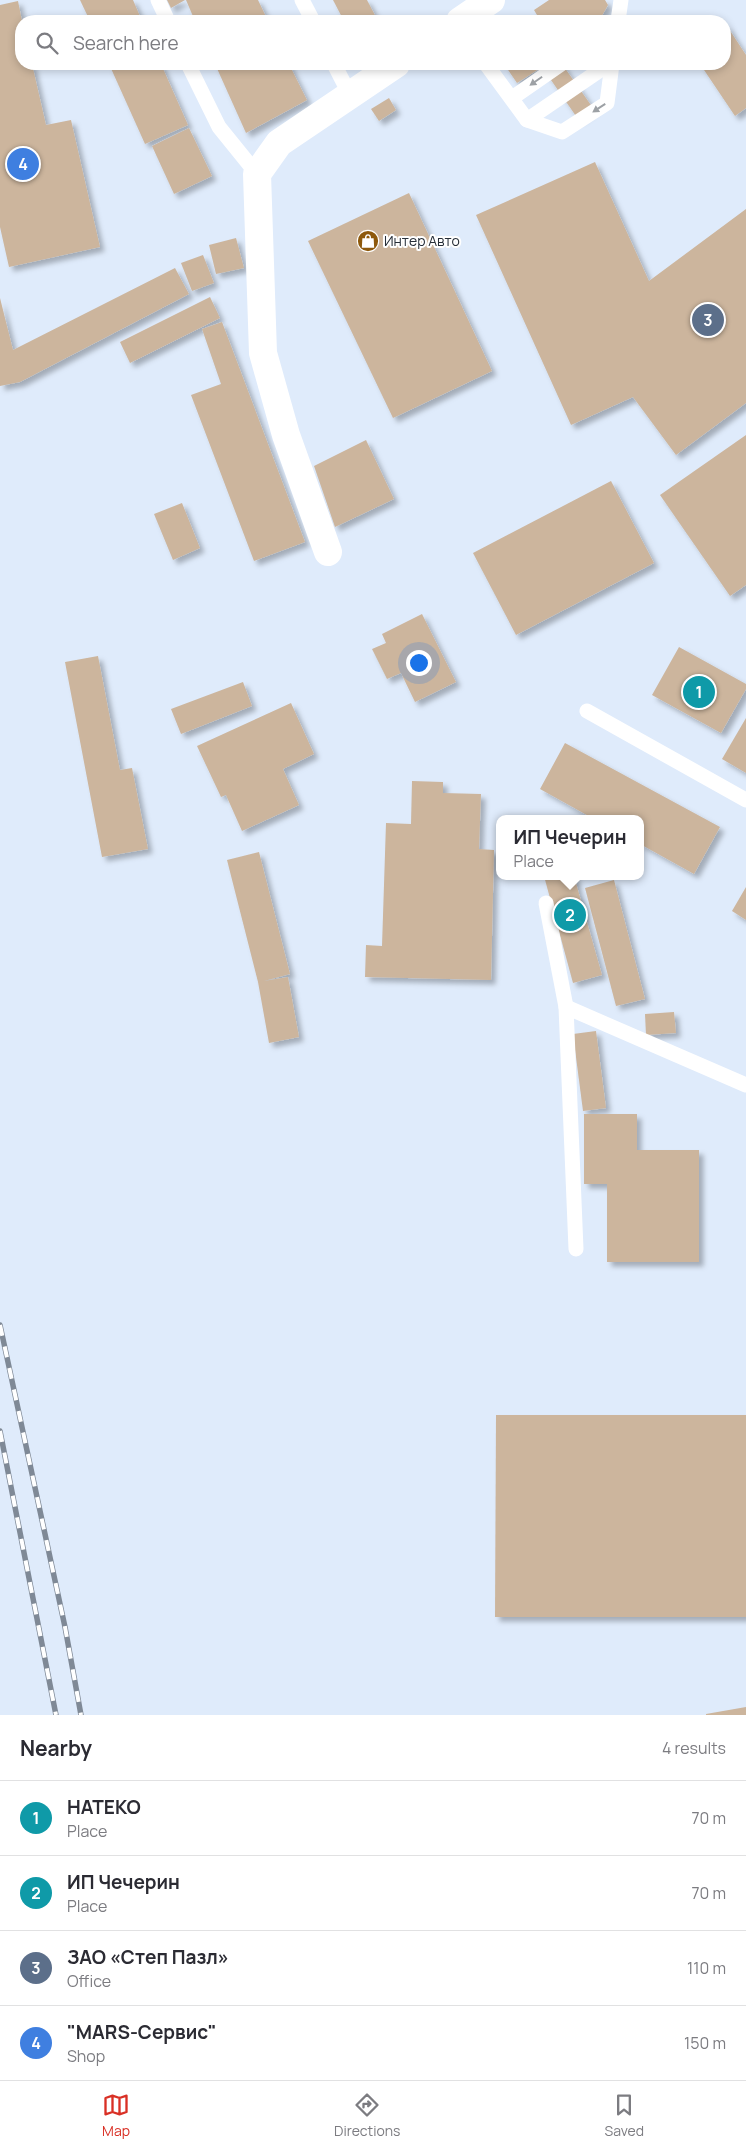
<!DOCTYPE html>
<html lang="en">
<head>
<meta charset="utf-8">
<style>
	body { margin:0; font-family:Manrope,sans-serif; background:#f7f7f7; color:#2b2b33 }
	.you { position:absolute; left:418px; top:662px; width:18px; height:18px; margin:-12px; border:4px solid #fff; border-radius:50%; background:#1a73e8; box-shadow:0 0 0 8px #1a73e833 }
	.badge { display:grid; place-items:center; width:32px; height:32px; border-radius:50%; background:#d93025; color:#fff; font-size:16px; font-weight:700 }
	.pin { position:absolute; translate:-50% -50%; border:2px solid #fff; box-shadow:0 1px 5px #0006 }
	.popup { position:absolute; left:496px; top:815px; width:148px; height:65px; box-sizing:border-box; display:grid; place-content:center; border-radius:10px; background:#fff; filter:drop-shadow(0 1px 4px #0005); font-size:16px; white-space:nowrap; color:#7c7c81 }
	.popup b { font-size:19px; color:#2b2b33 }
	.popup::after { content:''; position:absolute; left:50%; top:100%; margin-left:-10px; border:10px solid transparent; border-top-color:#fff }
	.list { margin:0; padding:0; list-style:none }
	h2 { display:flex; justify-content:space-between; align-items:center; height:65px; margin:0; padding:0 20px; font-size:21px }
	h2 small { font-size:16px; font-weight:400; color:#7c7c81 }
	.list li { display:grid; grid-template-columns:32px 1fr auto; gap:15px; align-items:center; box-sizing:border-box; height:75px; padding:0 20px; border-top:1px solid #e1e1e2 }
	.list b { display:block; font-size:19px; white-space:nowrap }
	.list p { margin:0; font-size:16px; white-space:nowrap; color:#7c7c81 }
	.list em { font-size:16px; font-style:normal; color:#7c7c81 }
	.icon { flex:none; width:28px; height:28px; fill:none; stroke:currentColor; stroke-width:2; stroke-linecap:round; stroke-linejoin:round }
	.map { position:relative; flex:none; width:746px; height:1715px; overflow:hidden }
	.search { position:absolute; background:#fff; box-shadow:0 2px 8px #0003; left:15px; right:15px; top:15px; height:55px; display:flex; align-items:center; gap:12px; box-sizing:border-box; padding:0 18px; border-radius:20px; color:#7c7c81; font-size:19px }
	.sheet { height:365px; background:#fff }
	nav { display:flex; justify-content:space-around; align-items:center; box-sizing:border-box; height:70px; border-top:1px solid #e1e1e2; background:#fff; font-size:14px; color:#7c7c81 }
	nav a { display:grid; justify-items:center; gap:2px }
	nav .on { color:#d93025 }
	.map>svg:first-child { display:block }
	.building { fill:#ccb59d; filter:url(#shadow) }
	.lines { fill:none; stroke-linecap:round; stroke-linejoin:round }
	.service { stroke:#fff; stroke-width:15 }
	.minor { stroke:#fff; stroke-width:28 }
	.rail-casing { stroke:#7f8996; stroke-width:5.5 }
	.rail { stroke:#fff; stroke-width:4; stroke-dasharray:11; stroke-linecap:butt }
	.oneway { fill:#9da1a5 }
	.labels { text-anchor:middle; stroke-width:4; stroke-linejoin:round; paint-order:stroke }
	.poi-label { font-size:14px; fill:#262e38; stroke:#fff; text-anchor:start }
</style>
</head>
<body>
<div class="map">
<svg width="746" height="1715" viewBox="0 0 746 1715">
	<defs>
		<filter id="shadow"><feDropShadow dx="4.5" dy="4.5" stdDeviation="2.5" flood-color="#0004"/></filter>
	</defs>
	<rect width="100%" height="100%" fill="#dfebfb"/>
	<g class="building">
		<polygon points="80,0 133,0 142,21 90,21"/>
		<polygon points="167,0 185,0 171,8"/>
		<polygon points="186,0 258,0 268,21 195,21"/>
		<polygon points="333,0 367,0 378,21 344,21"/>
		<polygon points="549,0 605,0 608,5 599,21 528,21 537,15 534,10"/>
		<polygon points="18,1 22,21 21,64 32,64 46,125 71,120 100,247 9,267 0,227 0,5"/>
		<polygon points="725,23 746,55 746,108 735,116 700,64 725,64"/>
		<polygon points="109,64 161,64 188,125 145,144"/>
		<polygon points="215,64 289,64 307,100 246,133"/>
		<polygon points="504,64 562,64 593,108 578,119 542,67 517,83"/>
		<polygon points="389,98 396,110 379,121 371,109"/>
		<polygon points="189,128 212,176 174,194 152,146"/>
		<polygon points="595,162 649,281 746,209 746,403 676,455 633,397 571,425 476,215"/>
		<polygon points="409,193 492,371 393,418 308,241"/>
		<polygon points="236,238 244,268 216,274 209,245"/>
		<polygon points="203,255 214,283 192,291 181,263"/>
		<polygon points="175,268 189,294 20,382 0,386 0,298 13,350"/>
		<polygon points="210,297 220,318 130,363 120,342"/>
		<polygon points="222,322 305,542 254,561 191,395 221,384 202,329"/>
		<polygon points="746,435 746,585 730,596 660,495"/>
		<polygon points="366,440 394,499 335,527 314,466"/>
		<polygon points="611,481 654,563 516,635 473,553"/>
		<polygon points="182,503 200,548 173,560 154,514"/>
		<polygon points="422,614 456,682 415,702 401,673 387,679 372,649 386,643 382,634"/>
		<polygon points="679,647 746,684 746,689 721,733 652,695"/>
		<polygon points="98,656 120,770 132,768 148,849 102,857 65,662"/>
		<polygon points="243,682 252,706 181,734 171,709"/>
		<polygon points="291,703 314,754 283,769 299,805 242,831 226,795 221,797 197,746"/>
		<polygon points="746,718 746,773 722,759"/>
		<polygon points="565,743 720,827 694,874 640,844 640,819 594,819 540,789"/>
		<polygon points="412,781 443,782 443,793 481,794 479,849 494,850 491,980 365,977 366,945 382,946 386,823 411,824"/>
		<polygon points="259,852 290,974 264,981 288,977 299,1037 269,1043 258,982 227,860"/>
		<polygon points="544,876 574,876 602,975 573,983"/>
		<polygon points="614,880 645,999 616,1006 585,888"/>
		<polygon points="746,887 746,920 732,911"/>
		<polygon points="674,1012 676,1033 646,1035 645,1014"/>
		<polygon points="596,1031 606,1108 583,1111 573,1034"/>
		<polygon points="584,1114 637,1114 637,1150 699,1150 699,1262 607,1262 607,1184 584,1184"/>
		<polygon points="496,1415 746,1415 746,1617 495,1617"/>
		<polygon points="746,1707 746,1715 706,1715 706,1714"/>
	</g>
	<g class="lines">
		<g class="service">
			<polyline points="158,0 168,21"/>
			<polyline points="302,0 313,21"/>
			<polyline points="618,21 621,0"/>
			<polyline points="188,64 219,127 257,174"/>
			<polyline points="334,64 350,95"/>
			<polyline points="486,64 527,120 562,132 607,103 612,64"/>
			<polyline points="512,98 561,64"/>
			<polyline points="527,120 609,64"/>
			<polyline points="587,711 746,800"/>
			<polyline points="546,903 566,1007"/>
			<polyline points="576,1249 566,1007 746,1085"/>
		</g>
		<g class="minor">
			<polyline points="460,21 491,0"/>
			<polyline points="328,552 286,435 263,353 257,174 279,143 396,64"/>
		</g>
		<g class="rail-casing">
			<g id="rail">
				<polyline points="0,1325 65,1627 81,1715"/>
				<polyline points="0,1431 56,1715"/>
			</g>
		</g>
		<use href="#rail" class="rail"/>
	</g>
	<defs><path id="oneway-solid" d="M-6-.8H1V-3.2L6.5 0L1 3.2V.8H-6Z" transform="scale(1.25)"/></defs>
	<g class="oneway">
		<use href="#oneway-solid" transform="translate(536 81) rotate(145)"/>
		<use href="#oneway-solid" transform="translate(599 108) rotate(147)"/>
	</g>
	<defs>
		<g id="shop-disc" transform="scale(1.125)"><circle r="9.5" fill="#8e590c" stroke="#fff"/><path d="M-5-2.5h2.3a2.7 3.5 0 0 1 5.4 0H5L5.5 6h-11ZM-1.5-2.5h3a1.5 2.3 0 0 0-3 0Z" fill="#fff"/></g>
	</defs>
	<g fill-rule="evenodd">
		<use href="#shop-disc" x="368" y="241"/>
	</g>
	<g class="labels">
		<g class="poi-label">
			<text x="384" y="246">Интер Авто</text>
		</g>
	</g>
</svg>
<div class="you"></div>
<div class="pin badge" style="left:699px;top:692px;background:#0f9aa8">1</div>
<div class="pin badge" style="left:570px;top:915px;background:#0f9aa8">2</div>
<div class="popup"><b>ИП Чечерин</b>Place</div>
<div class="pin badge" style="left:708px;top:320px;background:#5c6f8a">3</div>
<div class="pin badge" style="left:23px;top:164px;background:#3f7fe0">4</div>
<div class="search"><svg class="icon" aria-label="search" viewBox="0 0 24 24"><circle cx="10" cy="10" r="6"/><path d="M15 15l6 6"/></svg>Search here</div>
</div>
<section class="sheet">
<h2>Nearby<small>4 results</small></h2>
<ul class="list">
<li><span class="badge" style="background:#0f9aa8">1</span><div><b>НАТЕКО</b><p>Place</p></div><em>70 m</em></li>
<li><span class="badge" style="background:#0f9aa8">2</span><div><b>ИП Чечерин</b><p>Place</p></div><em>70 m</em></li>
<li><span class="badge" style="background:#5c6f8a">3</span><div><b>ЗАО «Степ Пазл»</b><p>Office</p></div><em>110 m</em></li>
<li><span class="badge" style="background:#3f7fe0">4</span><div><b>&quot;MARS-Сервис&quot;</b><p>Shop</p></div><em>150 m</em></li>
</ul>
</section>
<nav>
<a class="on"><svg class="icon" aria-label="map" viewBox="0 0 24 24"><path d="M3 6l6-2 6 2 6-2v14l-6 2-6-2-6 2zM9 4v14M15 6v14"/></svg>Map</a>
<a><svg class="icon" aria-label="directions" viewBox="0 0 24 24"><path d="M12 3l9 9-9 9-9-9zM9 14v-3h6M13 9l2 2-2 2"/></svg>Directions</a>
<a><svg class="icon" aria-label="saved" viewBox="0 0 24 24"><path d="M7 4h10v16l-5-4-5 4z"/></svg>Saved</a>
</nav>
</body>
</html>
